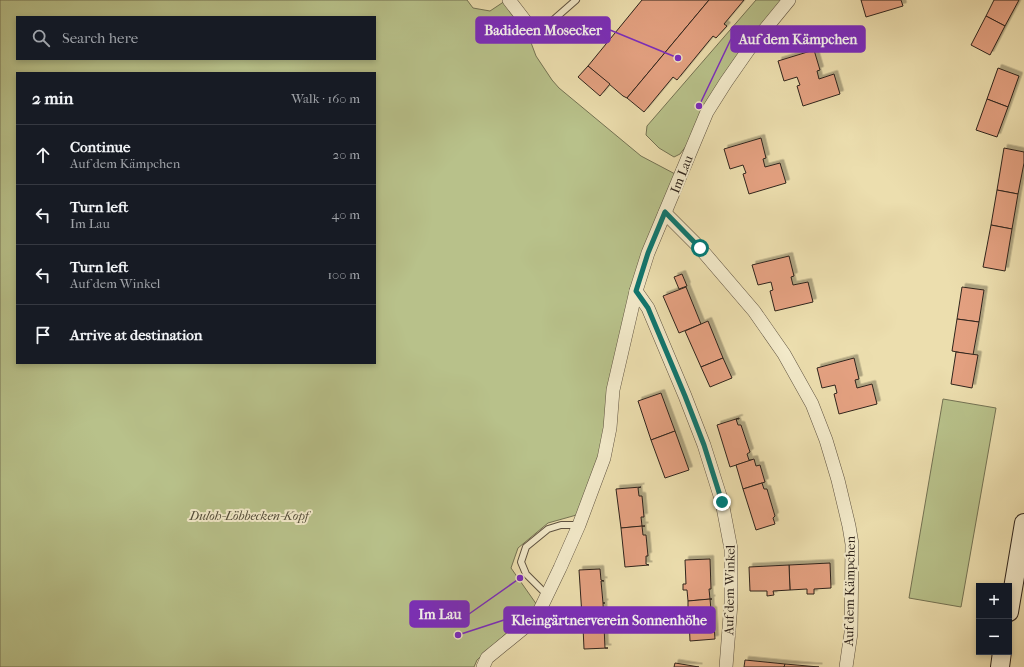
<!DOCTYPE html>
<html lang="en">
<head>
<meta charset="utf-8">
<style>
	body { margin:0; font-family:"IM FELL French Canon",serif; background:#20242c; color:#f1f3f6 }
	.controls { position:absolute; right:12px; bottom:12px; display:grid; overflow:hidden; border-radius:0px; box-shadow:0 2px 6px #0003 }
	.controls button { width:36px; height:36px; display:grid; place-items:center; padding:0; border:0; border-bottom:1px solid #363941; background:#171b24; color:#f1f3f6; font:20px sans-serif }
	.stop { position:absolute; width:12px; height:12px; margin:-9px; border:3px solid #0f766e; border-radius:50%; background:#fff }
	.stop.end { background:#0f766e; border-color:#fff; box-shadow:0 1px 4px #0008 }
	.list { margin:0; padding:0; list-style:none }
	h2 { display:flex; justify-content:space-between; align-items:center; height:52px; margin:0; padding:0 16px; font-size:17px }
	h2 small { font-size:13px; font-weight:400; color:#9ea1a6 }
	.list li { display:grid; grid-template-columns:26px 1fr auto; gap:12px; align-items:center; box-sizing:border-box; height:60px; padding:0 16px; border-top:1px solid #363941 }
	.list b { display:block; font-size:15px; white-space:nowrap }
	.list p { margin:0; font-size:13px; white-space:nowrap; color:#9ea1a6 }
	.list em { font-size:13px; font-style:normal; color:#9ea1a6 }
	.icon { flex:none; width:22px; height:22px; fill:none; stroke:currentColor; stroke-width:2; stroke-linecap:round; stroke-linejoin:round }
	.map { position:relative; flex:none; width:1024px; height:667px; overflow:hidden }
	.search { position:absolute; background:#171b24; box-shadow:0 2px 6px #0003; left:16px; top:16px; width:360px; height:44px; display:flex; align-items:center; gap:10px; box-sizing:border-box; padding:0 14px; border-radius:0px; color:#9ea1a6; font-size:15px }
	.panel { position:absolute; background:#171b24; box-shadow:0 2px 6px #0003; left:16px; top:72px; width:360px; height:292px; border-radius:0px }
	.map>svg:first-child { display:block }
	.green { fill:#b8c18a; stroke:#747253; fill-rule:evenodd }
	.building { fill:#e4a181; stroke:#2f241c; filter:url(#shadow) }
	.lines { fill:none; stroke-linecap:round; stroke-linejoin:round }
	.lane-casing { stroke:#5e5240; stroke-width:8 }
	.street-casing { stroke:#5e5240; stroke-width:14 }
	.secondary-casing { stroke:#2f241c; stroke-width:20 }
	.lane { stroke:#f3eaca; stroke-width:6 }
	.street { stroke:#f3eaca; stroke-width:13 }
	.secondary { stroke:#f3eaca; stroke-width:18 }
	.route { stroke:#0f766e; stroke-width:5 }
	.labels { text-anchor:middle; stroke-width:4; stroke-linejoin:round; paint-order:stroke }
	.street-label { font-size:13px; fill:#2f241c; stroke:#f3eaca }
	.park-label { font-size:13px; font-style:italic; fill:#514b38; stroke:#f3eaca }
	.leader { fill:none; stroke:#7b2cbf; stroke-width:1.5 }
	.callout-dot { fill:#7b2cbf; stroke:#f3eaca; stroke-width:1.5 }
	.callout { fill:#7b2cbf; stroke:#7b2cbf; stroke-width:1.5 }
	.callout-label { font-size:14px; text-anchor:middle; font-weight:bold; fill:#fff }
</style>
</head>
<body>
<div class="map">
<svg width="1024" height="667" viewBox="0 0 1024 667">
	<defs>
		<filter id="shadow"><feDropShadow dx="3.5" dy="-3.5" stdDeviation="0" flood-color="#0004"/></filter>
	</defs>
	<rect width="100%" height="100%" fill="#ecdeae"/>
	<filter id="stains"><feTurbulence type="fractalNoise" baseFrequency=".005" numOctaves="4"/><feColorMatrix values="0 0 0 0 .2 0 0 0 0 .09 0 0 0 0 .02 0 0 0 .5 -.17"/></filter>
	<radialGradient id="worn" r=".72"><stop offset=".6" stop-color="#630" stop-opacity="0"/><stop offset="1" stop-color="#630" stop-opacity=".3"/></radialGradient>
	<g class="green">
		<path d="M0 0H467L473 8 490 11 505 1 530 40 536 56 552 80 559 88 641 156 677 175 632 292 602 458 580 514 548 523 518 548 511 568 537 605 477 660 474 667H0ZM17 17H375V59H17ZM17 73H375V363H17Z"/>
		<polygon points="756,0 782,0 690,141 680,154 674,157 659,148 646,135 647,126"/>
		<polygon points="943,399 996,408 961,607 909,598"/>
	</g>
	<g class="building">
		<polygon points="642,0 709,0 627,98 623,96 588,66"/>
		<polygon points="709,0 744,0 724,24 727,26 716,38 713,36 677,80 673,77 644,112 627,98"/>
		<polygon points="861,0 901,0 903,6 866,17"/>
		<polygon points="994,0 1019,0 1005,26 986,16"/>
		<polygon points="986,16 1005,26 990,55 971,45"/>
		<polygon points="814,50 820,70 817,71 819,79 834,74 840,94 803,106 797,86 800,85 797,77 784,81 778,61"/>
		<polygon points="588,66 610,84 600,96 578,77"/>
		<polygon points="998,68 1019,76 1008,107 987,99"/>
		<polygon points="987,99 1008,107 997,137 976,130"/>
		<polygon points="761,138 766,158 763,159 765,167 780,163 786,183 749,194 743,174 746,173 743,165 730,169 724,149"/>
		<polygon points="1004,148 1024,152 1024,163 1018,194 997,190"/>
		<polygon points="997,190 1018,194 1012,229 991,225"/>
		<polygon points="991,225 1012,229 1005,271 983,267"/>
		<polygon points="789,256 794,276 791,277 793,285 808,282 813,302 775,311 770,291 773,290 771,282 758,285 752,265"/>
		<polygon points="682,274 687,286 679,289 674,277"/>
		<polygon points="686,287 701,324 679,333 663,296"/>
		<polygon points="962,287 984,290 979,322 957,319"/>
		<polygon points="957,319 979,322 973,355 952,351"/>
		<polygon points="708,321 723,358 701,367 685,331"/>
		<polygon points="956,352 978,355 972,388 951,384"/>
		<polygon points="723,358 732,378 710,387 701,367"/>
		<polygon points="854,358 859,379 855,380 857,388 872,384 877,404 839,414 834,394 837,393 835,385 822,388 817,368"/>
		<polygon points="661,393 675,431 651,440 638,401"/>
		<polygon points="739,418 739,419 736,419 738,425 741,425 750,452 747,454 749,460 752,460 730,467 717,425"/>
		<polygon points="675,431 689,470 665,478 651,440"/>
		<polygon points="754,459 756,466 760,465 765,482 743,489 736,465"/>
		<polygon points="762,483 764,489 767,489 775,516 773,518 775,524 756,530 743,489"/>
		<polygon points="641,487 638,488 639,496 642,496 644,517 641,517 642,526 645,526 621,528 616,489"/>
		<polygon points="642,526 643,535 646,535 648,556 646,556 646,564 649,565 625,567 621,528"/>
		<polygon points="710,559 711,589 709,589 710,599 712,599 688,601 687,590 683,590 683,584 686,584 685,560"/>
		<polygon points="830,563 831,588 814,589 814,594 807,594 807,589 790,590 789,565"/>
		<polygon points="789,565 790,590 773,591 774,595 767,596 767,591 750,591 749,567"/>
		<polygon points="600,569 601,580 604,581 601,581 603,603 605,603 603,603 604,625 607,626 604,626 605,648 608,648 584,649 583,627 577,627 576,616 582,616 579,570"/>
		<polygon points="710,599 711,610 713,610 715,639 690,641 689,618 685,618 684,612 688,612 688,601"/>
		<polygon points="745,660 785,664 784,667 744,667"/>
		<polygon points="675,663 699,667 674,667"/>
		<polygon points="785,664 819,667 784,667"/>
	</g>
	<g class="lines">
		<g class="lane-casing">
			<g id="lane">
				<polyline points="536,35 576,0"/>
				<polyline points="547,595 526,574 521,562 526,547 548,529 561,525 579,525"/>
				<polyline points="539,612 555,619 572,621"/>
			</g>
		</g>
		<g class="street-casing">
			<g id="street">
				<polyline points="509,0 536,35"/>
				<polyline points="665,213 700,248 754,311 784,354 812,404 826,440 838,480 849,526 852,544 851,633 846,667"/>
				<polyline points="636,291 648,308 685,396 704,445 722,502 731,549 731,603 726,667"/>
				<polyline points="483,667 487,658 536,618 560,568 579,525 604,458 610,428 613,390 636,291 648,253 707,112 726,82 749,49 789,0"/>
			</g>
		</g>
		<g class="secondary-casing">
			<g id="secondary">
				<polyline points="1009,612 1024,523"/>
				<polyline points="1000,667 1002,652"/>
			</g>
		</g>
		<use href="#lane" class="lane"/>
		<use href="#street" class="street"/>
		<use href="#secondary" class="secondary"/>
	</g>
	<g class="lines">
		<polyline class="route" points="700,248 665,212 648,253 636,291 648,308 685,396 704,445 722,502"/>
	</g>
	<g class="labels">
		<g class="street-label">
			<text transform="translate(681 174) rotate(-68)" y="5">Im Lau</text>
			<text transform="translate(729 590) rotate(-89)" y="5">Auf dem Winkel</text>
			<text transform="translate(849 591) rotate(-89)" y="5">Auf dem Kämpchen</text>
		</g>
		<g class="park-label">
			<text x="249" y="520">Duloh-Löbbecken-Kopf</text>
		</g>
	</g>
	<path class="leader" d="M678 58L610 30M699 106L731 39M520 578L469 614M458 635L504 620"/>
	<g class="callout-dot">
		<circle cx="678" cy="58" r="4"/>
		<circle cx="699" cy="106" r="4"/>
		<circle cx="520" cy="578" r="4"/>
		<circle cx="458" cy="635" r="4"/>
	</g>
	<g class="callout">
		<rect x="476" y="17" width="134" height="26" rx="4"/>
		<rect x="731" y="26" width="134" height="26" rx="4"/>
		<rect x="410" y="601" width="59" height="26" rx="4"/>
		<rect x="504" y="607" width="211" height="26" rx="4"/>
	</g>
	<g class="callout-label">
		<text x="543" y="35">Badideen Mosecker</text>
		<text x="798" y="44">Auf dem Kämpchen</text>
		<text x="440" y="619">Im Lau</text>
		<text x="609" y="625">Kleingärtnerverein Sonnenhöhe</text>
	</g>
	<rect width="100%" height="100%" filter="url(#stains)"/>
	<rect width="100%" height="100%" fill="url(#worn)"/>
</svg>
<div class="controls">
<button>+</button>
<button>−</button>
</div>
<div class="stop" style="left:700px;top:248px"></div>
<div class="stop end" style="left:722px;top:502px"></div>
<div class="search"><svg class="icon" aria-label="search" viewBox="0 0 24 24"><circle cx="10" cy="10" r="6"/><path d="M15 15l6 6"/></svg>Search here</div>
<section class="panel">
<h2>2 min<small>Walk · 160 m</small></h2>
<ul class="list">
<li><svg class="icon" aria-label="ahead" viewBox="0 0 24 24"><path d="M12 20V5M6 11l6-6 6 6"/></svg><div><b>Continue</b><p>Auf dem Kämpchen</p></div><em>20 m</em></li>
<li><svg class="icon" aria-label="left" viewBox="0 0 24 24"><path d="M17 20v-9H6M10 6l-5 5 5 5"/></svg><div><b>Turn left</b><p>Im Lau</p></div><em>40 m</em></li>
<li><svg class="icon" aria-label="left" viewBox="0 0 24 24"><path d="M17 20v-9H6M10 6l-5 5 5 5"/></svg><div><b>Turn left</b><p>Auf dem Winkel</p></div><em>100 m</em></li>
<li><svg class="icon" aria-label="arrive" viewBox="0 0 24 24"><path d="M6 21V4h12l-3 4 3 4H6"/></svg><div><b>Arrive at destination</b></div></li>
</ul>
</section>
</div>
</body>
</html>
